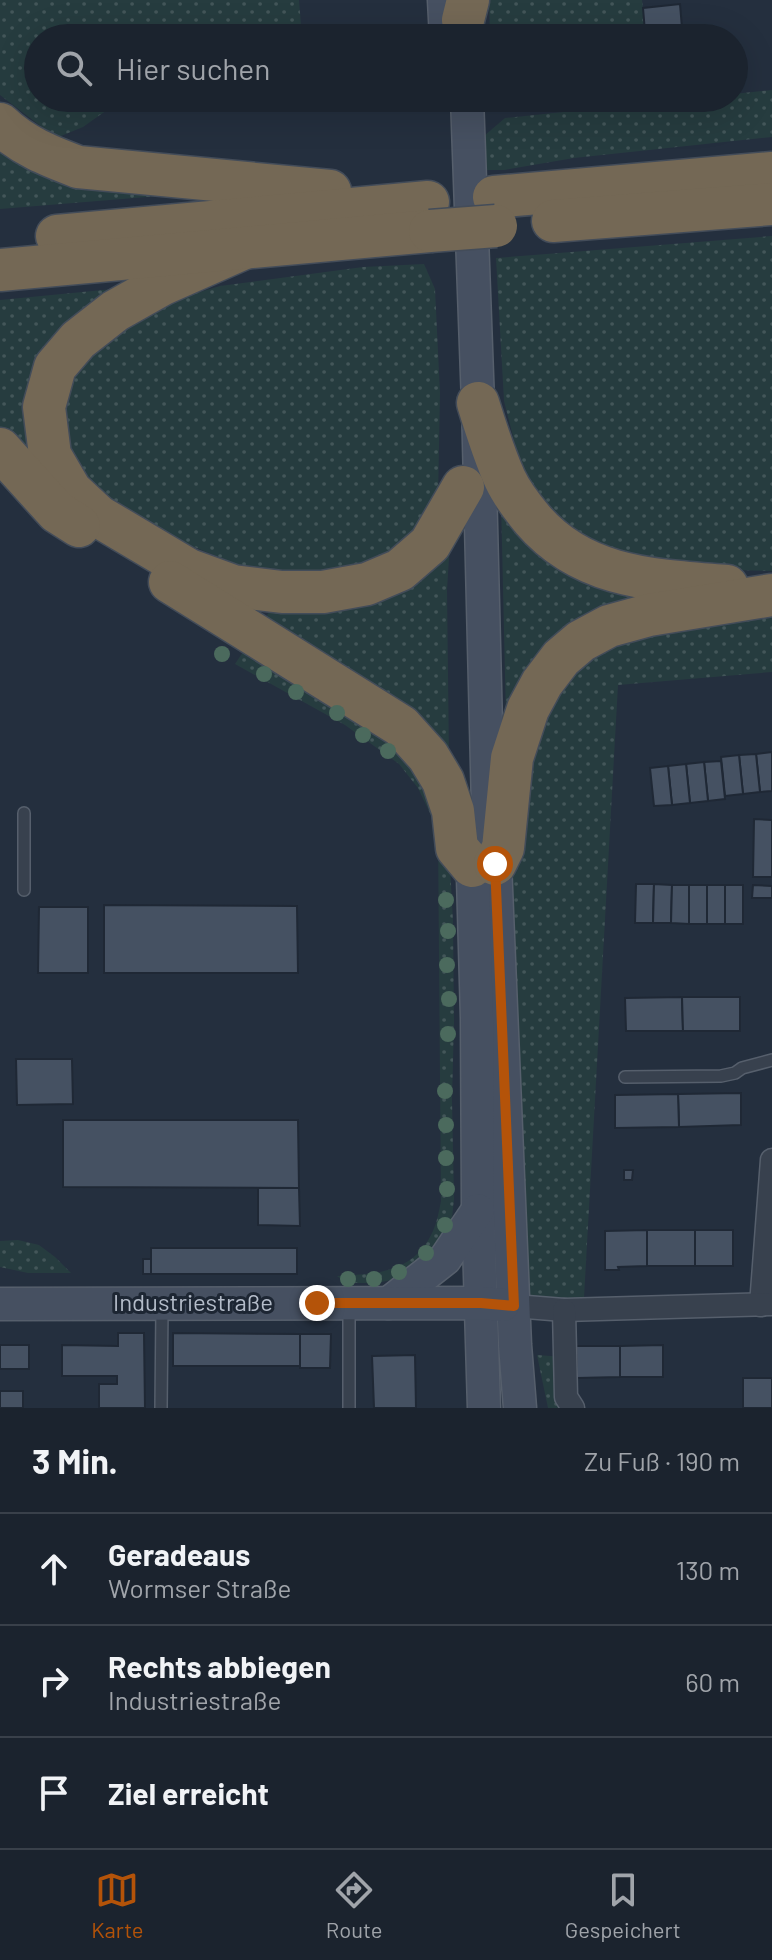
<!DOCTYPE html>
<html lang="de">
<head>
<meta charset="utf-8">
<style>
	body { margin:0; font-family:Barlow,sans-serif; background:#242b36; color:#f1f3f6 }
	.stop { position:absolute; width:24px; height:24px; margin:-18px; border:6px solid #b45309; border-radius:50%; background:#fff }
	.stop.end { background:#b45309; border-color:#fff; box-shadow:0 2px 8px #0008 }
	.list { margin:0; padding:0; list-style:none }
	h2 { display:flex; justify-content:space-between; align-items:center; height:104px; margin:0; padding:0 32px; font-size:34px }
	h2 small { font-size:26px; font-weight:400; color:#a0a4aa }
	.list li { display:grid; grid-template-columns:52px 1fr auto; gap:24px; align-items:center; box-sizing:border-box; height:112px; padding:0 32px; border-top:2px solid #39404a }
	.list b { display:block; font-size:30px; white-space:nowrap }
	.list p { margin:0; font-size:26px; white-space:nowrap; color:#a0a4aa }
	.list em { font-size:26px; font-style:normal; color:#a0a4aa }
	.icon { flex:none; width:44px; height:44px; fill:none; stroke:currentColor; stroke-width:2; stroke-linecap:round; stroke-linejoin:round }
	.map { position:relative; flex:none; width:772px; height:1408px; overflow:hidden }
	.search { position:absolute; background:#1b232e; box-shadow:0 8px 32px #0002; left:24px; right:24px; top:24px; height:88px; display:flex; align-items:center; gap:20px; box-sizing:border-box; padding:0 28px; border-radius:44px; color:#a0a4aa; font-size:30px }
	.sheet { height:440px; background:#1b232e }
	nav { display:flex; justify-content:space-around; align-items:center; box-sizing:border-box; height:112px; border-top:2px solid #39404a; background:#1b232e; font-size:22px; color:#a0a4aa }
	nav a { display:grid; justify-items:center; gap:4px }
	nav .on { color:#b45309 }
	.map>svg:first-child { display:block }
	.green { fill:url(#green-dots) }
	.building { fill:#455162; stroke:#1f2835; stroke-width:2 }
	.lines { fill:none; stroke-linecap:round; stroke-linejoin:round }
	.lane-casing { stroke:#565f6c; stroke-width:14 }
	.street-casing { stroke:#565f6c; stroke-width:25 }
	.secondary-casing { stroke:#565f6c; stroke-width:35 }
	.highway-casing { stroke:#434c59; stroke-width:45 }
	.lane { stroke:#38414e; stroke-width:11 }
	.street { stroke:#38414e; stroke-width:22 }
	.secondary { stroke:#465061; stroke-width:32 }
	.highway { stroke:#746855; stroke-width:42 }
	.highway-bridge-casing { stroke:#434c59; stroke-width:45; stroke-linecap:butt }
	.highway-bridge { stroke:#746855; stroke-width:42 }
	.tree { fill:#4b6a5d }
	.route { stroke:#b45309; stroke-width:10 }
	.labels { text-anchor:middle; stroke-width:6; stroke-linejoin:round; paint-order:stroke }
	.street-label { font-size:24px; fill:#b4bcc9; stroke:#1d2633 }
</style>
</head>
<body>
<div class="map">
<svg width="772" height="1408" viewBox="0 0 772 1408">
	<defs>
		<pattern id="green-dots" width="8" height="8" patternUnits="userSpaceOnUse" patternTransform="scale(2)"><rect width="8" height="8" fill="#263c3f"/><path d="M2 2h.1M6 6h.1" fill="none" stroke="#435659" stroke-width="1.8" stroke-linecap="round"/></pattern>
	</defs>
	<rect width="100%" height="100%" fill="#242f3e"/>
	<g class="green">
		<polygon points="0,0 299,0 302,38 38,38 38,98 124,98 83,127 56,138 0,95"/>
		<polygon points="489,0 642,0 646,32 682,28 676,38 490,38"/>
		<polygon points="772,90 772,137 574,158 504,170 484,170 484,136 505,118 699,98 734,98 734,94"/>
		<polygon points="0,147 171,195 0,209"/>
		<polygon points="772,236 772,571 686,569 583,542 527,491 504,401 496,258"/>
		<polygon points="424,264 435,289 440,393 438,499 400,552 319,575 260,574 170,537 92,488 71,466 61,394 78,361 103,339 173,300 220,286 363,267"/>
		<polygon points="144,286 85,323 44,471 0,430 0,300"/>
		<polygon points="501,500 665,601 506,718"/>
		<polygon points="450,542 447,590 449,760 261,626 273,605"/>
		<polygon points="772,607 772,672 618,685 584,1298 537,1299 524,1291 511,905 517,797 558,679 627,636"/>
		<path d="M245 649 419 763 448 829 453 921 454 1022 452 1100 454 1199 451 1228 442 1248 402 1278 376 1283H346L337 1276C377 1274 414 1273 433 1231 437 1222 439 1211 441 1201L438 830 418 788 399 764 345 725 235 664Z"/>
		<polygon points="18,1240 39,1245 55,1257 71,1273 28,1273 0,1267 0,1241"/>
		<polygon points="537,1355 564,1357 567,1408 548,1408"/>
	</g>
	<g class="building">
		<polygon points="680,4 682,28 645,32 643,8"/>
		<polygon points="772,752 772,791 760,792 756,754"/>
		<polygon points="756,754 760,792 743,794 739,755"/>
		<polygon points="739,755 743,794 725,796 721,757"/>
		<polygon points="721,761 725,799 708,801 704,762"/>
		<polygon points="704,762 708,801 690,803 686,764"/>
		<polygon points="686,764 690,803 672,805 668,766"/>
		<polygon points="668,766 672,805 654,806 650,768"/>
		<polygon points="754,819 772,820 772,877 753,877"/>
		<polygon points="636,884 654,884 653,923 635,923"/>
		<polygon points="654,884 672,885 671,923 653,923"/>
		<polygon points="672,885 689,885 689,924 671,923"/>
		<rect x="689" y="885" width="18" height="39"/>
		<rect x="707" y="885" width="18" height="39"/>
		<rect x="725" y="885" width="18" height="39"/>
		<polygon points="753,885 772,886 772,898 752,898"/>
		<polygon points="104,905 297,906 298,973 104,973"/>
		<polygon points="39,907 88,907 88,973 38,973"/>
		<polygon points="682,997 683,1031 626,1031 625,998"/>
		<polygon points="682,997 740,997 740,1031 683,1031"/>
		<polygon points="16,1059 72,1059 73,1104 17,1105"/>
		<polygon points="741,1093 741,1125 679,1127 678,1094"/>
		<polygon points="678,1094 679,1127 615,1128 615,1095"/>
		<polygon points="63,1120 298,1120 299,1188 63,1187"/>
		<polygon points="624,1170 633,1170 632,1180 624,1180"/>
		<polygon points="258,1188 299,1188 300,1226 258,1225"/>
		<polygon points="647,1230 647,1266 618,1267 619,1270 605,1270 605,1231"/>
		<rect x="647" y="1230" width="48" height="36"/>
		<rect x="695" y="1230" width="38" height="36"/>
		<rect x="151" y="1248" width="146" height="26"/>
		<rect x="143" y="1259" width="8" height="15"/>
		<polygon points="118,1333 144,1333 145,1408 99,1408 99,1384 117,1384 117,1376 62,1376 62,1345 118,1346"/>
		<polygon points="173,1333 300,1334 300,1366 173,1366"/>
		<polygon points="300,1334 331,1334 330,1368 300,1368"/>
		<rect x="0" y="1345" width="29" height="24"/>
		<polygon points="663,1345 663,1377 620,1377 620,1346"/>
		<polygon points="576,1346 620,1346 620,1377 577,1378"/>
		<polygon points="415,1355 416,1408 374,1408 372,1356"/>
		<rect x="743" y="1378" width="29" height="30"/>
		<rect x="0" y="1391" width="23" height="17"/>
	</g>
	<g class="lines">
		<g class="lane-casing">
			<g id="lane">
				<polyline points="24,813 24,890"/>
				<polyline points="625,1077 721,1076 735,1073 742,1068 772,1060"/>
				<polyline points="349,1304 349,1408"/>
				<polyline points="161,1408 162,1308"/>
			</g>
		</g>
		<g class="street-casing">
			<g id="street">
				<polyline points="761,1305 772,1160"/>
				<polyline points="514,1306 564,1310 772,1304"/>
				<polyline points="564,1310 566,1397 573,1408"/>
			</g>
		</g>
		<g class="secondary-casing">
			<g id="secondary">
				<polyline points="444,0 446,38"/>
				<polyline points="467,98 478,403 489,848 495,864 515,1345 520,1408"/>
				<polyline points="472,843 477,1018 478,1210 484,1408"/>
				<polyline points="389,1303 445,1259 478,1210"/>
				<polyline points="0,1304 481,1303 503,1305"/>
			</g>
		</g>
		<g class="highway-casing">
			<g id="highway">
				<polyline points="463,20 468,0"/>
				<path d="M0 124C23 146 49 156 78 167L330 191"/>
				<polyline points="494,197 772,173"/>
				<polyline points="553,221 772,204"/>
				<polyline points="57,236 428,202"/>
				<polyline points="242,249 163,284 115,311 78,340 55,367 44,407 50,455 71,491 98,516 189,570 233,586 282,592 323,592 367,584 400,570 430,544 463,487"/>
				<polyline points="0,270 430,231"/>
				<path d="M478 403C486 429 494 455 505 479 512 494 523 508 533 520 584 579 655 580 727 586"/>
				<polyline points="0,449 57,512 79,526"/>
				<polyline points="170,582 401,726 428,756 443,781 453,811 457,848 472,866"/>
				<polyline points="495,864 503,848 512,758 528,709 542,683 561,658 581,641 609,626 649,615 772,595"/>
			</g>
		</g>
		<use href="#lane" class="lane"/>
		<use href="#street" class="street"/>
		<use href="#secondary" class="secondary"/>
		<use href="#highway" class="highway"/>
		<g class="highway-bridge-casing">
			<polyline id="highway-bridge" points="430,231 496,226"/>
		</g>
		<use href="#highway-bridge" class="highway-bridge"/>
	</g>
	<g class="tree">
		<circle cx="222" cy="654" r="8"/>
		<circle cx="264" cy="674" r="8"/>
		<circle cx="296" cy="692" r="8"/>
		<circle cx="337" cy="713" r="8"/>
		<circle cx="363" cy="735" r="8"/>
		<circle cx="388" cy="751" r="8"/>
		<circle cx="446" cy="900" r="8"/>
		<circle cx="448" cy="931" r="8"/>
		<circle cx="447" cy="965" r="8"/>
		<circle cx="449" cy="999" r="8"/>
		<circle cx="448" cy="1034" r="8"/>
		<circle cx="445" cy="1091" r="8"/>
		<circle cx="446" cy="1125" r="8"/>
		<circle cx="446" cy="1158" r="8"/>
		<circle cx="447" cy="1189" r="8"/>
		<circle cx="445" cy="1225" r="8"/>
		<circle cx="426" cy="1253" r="8"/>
		<circle cx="399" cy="1272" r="8"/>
		<circle cx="348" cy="1279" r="8"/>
		<circle cx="374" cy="1279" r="8"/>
	</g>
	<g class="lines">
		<polyline class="route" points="317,1303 481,1303 514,1306 495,864"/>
	</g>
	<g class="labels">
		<g class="street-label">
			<text x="193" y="1311">Industriestraße</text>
		</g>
	</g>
</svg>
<div class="stop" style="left:495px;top:864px"></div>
<div class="stop end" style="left:317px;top:1303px"></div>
<div class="search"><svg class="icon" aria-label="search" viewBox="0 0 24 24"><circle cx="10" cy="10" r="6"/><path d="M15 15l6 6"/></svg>Hier suchen</div>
</div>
<section class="sheet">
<h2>3 Min.<small>Zu Fuß · 190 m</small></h2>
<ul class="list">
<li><svg class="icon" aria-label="ahead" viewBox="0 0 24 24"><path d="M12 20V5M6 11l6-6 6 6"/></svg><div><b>Geradeaus</b><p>Wormser Straße</p></div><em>130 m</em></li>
<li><svg class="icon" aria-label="right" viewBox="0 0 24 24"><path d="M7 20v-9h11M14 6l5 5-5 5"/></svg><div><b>Rechts abbiegen</b><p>Industriestraße</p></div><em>60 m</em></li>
<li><svg class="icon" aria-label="arrive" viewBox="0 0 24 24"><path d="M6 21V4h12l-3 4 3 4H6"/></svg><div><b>Ziel erreicht</b></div></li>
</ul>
</section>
<nav>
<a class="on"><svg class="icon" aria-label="map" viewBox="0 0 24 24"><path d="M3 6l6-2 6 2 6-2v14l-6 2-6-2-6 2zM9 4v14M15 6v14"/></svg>Karte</a>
<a><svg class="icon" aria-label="directions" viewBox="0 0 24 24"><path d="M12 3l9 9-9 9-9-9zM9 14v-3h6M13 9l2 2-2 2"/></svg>Route</a>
<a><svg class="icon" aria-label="saved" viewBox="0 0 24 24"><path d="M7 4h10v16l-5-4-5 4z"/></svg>Gespeichert</a>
</nav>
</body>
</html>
